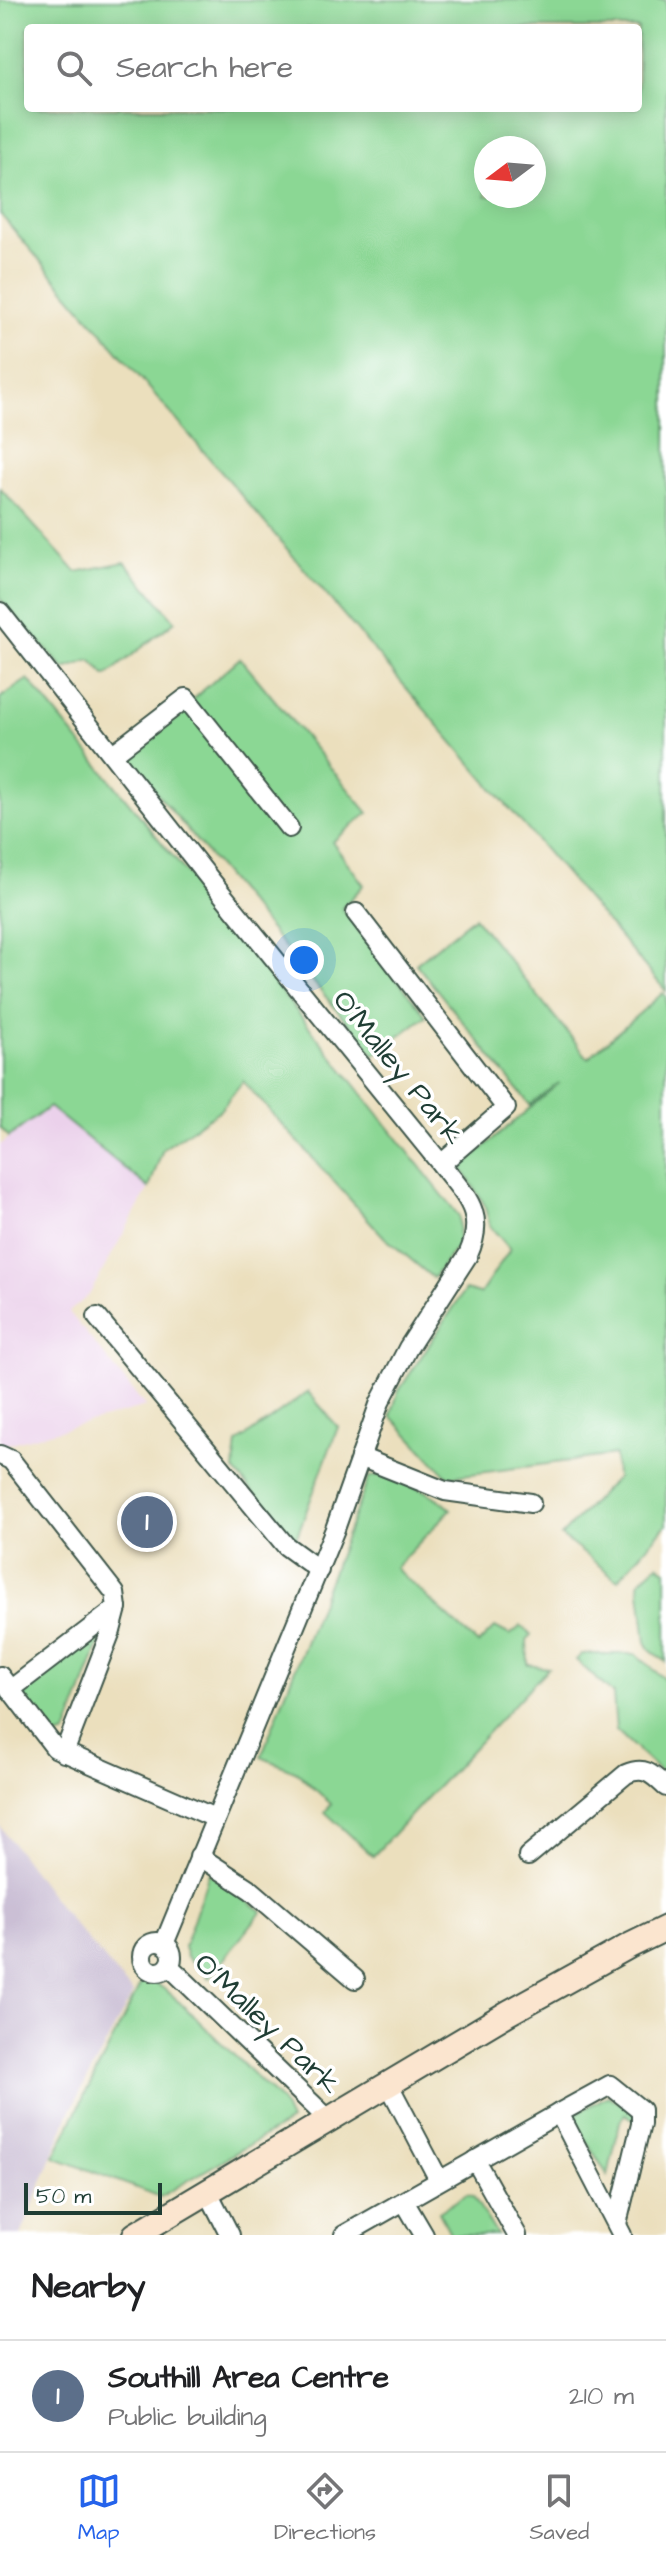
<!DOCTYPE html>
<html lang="en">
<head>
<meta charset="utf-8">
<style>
	body { margin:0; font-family:"Architects Daughter",sans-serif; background:#f6f6f6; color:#202124 }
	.compass { position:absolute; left:474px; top:136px; width:72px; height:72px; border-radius:50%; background:#fff; box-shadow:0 4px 20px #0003; rotate:254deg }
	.scale { position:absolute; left:24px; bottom:20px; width:138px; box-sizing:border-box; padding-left:8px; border:4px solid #1f3d34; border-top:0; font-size:22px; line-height:28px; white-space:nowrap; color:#1f3d34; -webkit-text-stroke:6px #fff; paint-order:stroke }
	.you { position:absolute; left:304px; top:960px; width:28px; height:28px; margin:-20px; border:6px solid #fff; border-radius:50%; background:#1a73e8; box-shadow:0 0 0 12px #1a73e833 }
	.badge { display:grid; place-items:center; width:52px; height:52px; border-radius:50%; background:#2563eb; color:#fff; font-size:26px; font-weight:700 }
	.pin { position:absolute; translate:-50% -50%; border:4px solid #fff; box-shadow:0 2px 8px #0006 }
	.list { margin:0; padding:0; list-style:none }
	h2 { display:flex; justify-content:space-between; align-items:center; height:104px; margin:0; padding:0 32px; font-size:34px }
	h2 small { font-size:26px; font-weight:400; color:#757577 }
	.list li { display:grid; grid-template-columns:52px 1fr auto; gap:24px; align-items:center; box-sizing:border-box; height:112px; padding:0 32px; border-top:2px solid #e0e0e0 }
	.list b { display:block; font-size:30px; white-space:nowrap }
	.list p { margin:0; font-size:26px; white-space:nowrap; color:#757577 }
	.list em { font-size:26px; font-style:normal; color:#757577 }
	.icon { flex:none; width:44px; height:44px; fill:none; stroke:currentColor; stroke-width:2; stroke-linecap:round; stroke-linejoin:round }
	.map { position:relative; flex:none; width:666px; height:2235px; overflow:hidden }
	.search { position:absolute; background:#fff; box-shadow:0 4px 20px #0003; left:24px; right:24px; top:24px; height:88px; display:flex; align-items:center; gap:20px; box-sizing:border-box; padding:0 28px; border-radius:8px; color:#757577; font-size:30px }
	.sheet { height:216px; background:#fff }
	nav { display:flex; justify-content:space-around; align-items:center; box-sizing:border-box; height:112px; border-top:2px solid #e0e0e0; background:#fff; font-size:22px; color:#757577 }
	nav a { display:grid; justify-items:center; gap:4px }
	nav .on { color:#2563eb }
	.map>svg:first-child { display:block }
	.built { fill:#ebd1eb }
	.industrial { fill:#cbbfd5 }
	.green { fill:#8bd794; stroke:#558a64; stroke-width:2; fill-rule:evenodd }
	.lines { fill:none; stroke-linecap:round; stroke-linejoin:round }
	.minor-casing { stroke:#3e5549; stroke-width:22 }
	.secondary-casing { stroke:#3e5549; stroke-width:28 }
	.minor { stroke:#fff; stroke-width:18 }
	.secondary { stroke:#fbe5cf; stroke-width:24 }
	.labels { text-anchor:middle; stroke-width:7; stroke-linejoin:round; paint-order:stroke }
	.street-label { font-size:30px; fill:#1f3d34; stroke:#fff }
</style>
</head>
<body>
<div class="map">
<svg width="666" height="2235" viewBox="0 0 666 2235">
	<rect width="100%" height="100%" fill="#fff"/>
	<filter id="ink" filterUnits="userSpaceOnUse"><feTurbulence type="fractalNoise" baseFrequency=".0125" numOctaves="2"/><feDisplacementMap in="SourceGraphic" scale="16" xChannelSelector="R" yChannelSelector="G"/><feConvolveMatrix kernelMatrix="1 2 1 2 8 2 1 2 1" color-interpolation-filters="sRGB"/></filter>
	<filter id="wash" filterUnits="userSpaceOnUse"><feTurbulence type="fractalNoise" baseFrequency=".006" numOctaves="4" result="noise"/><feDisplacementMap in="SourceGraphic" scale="32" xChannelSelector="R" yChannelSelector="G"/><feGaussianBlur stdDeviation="1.8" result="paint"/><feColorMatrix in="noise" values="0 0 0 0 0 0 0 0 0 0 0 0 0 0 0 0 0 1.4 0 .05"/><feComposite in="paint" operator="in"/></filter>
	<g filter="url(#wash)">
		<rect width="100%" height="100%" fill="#ebdfbd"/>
		<polygon class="built" points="49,1107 149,1188 89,1295 69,1312 146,1407 0,1446 0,1145"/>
		<polygon class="industrial" points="0,1826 62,1910 133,1993 69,2114 21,2235 0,2235"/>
		<g class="green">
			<path d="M0 0H666V991L0 214ZM28 28H638V108H28ZM486 148H534V196H486Z"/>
			<polygon points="0,488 76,572 125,562 175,621 106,676 91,660 64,669 0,599"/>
			<polygon points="240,658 368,813 332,842 364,885 342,908 426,1016 374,1055 127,757"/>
			<polygon points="28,679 211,903 459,1216 458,1245 433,1278 384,1237 243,1081 220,1110 163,1149 149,1188 49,1107 9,1137 0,1127 0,698"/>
			<polygon points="474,917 588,1058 663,993 666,997 666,1525 618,1580 561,1536 616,1478 615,1455 448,1477 391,1416 398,1392 465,1290 480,1294 510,1249 490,1226 484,1204 461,1167 559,1083 530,1105 416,964"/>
			<polygon points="308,1392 338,1427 295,1541 234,1470 237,1443"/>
			<path d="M379 1475C405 1482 430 1490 451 1509L395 1568 478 1644 495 1627 510 1635 521 1626 531 1635 527 1640 528 1665 548 1668 373 1856 325 1812 331 1804 297 1772 261 1757 369 1477Z"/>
			<polygon points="658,1564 666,1570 666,1662 650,1649 646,1642 639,1582"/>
			<polygon points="92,1636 101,1639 66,1734 55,1738 24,1698 22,1689"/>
			<polygon points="582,1654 636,1654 666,1681 666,1777 616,1730 613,1694 576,1660"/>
			<polygon points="209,1873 262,1911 209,1978 187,1957 184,1947"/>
			<polygon points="145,1975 172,1995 281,2101 290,2121 160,2197 54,2157"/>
			<polygon points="608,2096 634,2111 637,2122 625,2114 620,2122 608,2176 576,2124 576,2113"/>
			<polygon points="467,2194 473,2196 497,2235 451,2235 439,2212"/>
		</g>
	</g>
	<g filter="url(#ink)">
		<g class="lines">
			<g class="minor-casing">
				<g id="minor">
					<path d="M0 612 213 883 441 1164C466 1197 487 1213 468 1255L408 1348 380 1402 335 1529 164 1944"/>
					<polyline points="113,754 186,698 289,828"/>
					<polyline points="356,913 506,1108 441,1164"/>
					<polyline points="97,1317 286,1546 319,1570"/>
					<polyline points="0,1455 11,1460 115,1593 117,1608 10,1690"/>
					<polyline points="360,1457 445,1491 531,1503"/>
					<polyline points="0,1676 55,1748 215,1818"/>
					<polyline points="64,1753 111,1631 117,1608"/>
					<polyline points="199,1856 251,1890 355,1979"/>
					<path d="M528 1856 626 1774C645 1766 652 1774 666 1787"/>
					<circle cx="157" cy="1957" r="15"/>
					<polyline points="169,1966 328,2119"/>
					<polyline points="389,2085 439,2180"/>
					<polyline points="559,2113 610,2085 641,2110 641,2124 617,2224"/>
					<polyline points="475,2160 517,2235"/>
					<polyline points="208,2192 230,2235"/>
					<polyline points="404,2201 424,2235"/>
					<polyline points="344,2235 559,2113 622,2235"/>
				</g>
			</g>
			<g class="secondary-casing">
				<polyline id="secondary" points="135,2235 508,2013 629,1946 666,1928"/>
			</g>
			<use href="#minor" class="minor"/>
			<use href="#secondary" class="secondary"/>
		</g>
	</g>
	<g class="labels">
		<g class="street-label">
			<text transform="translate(399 1067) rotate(51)" y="10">O'Malley Park</text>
			<text transform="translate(268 2023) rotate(44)" y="10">O'Malley Park</text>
		</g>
	</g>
</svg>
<svg class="compass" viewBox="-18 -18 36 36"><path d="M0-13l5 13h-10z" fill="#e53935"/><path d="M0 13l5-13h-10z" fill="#757577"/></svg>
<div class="scale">50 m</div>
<div class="you"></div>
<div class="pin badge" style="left:147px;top:1522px;background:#5c6f8a">1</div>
<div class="search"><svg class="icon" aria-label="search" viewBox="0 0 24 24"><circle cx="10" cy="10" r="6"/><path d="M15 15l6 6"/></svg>Search here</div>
</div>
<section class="sheet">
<h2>Nearby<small></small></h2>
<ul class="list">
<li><span class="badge" style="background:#5c6f8a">1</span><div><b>Southill Area Centre</b><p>Public building</p></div><em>210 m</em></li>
</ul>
</section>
<nav>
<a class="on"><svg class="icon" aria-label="map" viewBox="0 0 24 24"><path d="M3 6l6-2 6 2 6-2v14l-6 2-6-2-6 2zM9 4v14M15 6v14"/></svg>Map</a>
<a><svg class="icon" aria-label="directions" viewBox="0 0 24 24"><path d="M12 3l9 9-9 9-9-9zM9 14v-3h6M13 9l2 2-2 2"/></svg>Directions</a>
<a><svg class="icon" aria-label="saved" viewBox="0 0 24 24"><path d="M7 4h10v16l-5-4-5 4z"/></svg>Saved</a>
</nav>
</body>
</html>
